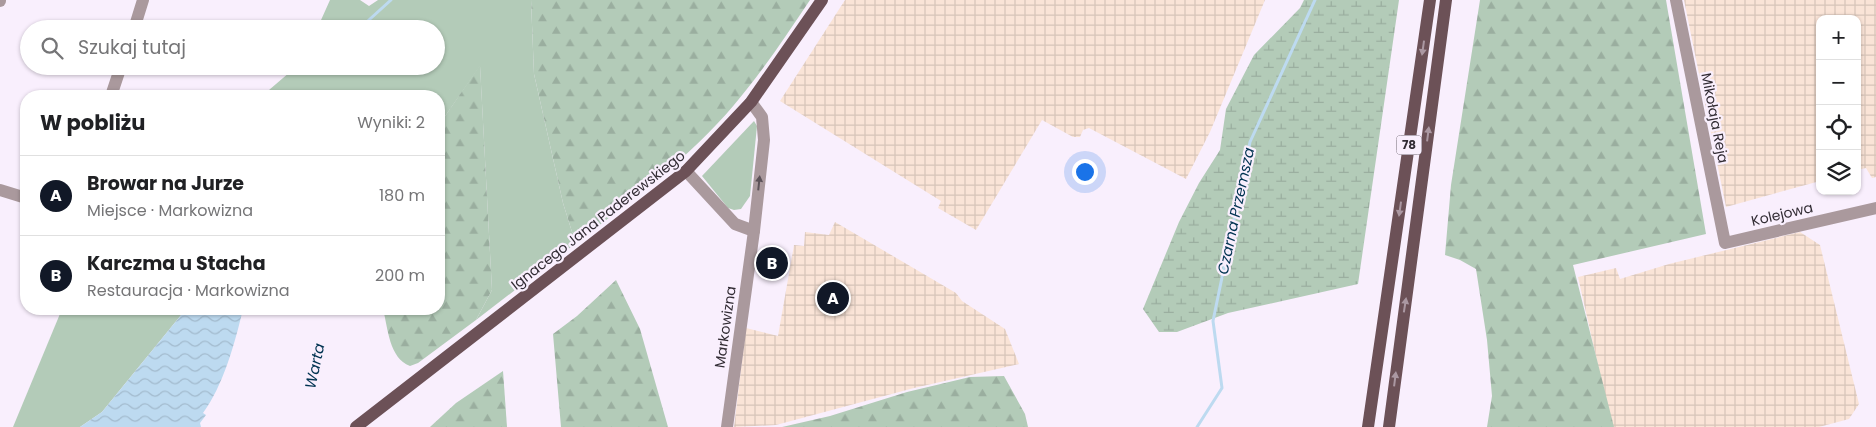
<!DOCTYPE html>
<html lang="pl">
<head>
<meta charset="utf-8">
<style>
	body { margin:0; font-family:Poppins,sans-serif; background:#f2f2f2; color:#202124 }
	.controls { position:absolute; right:15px; top:15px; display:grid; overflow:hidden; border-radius:10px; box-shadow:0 1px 4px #0004 }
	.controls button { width:45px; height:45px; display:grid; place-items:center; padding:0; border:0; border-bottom:1px solid #e0e0e0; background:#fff; color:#202124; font:25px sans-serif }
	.you { position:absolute; left:1084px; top:171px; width:18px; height:18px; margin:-12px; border:4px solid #fff; border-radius:50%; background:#1a73e8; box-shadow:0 0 0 8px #1a73e833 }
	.badge { display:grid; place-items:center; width:32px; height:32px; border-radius:50%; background:#111827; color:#fff; font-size:16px; font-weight:700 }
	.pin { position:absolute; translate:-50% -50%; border:2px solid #fff; box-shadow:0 1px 5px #0006 }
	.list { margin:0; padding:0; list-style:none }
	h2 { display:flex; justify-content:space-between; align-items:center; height:65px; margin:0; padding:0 20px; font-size:21px }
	h2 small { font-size:16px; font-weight:400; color:#757577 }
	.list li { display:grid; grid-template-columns:32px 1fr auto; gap:15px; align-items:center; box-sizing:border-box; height:80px; padding:0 20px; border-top:1px solid #e0e0e0 }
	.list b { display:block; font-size:19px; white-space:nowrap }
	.list p { margin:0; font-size:16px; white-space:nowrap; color:#757577 }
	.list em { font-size:16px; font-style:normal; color:#757577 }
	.icon { flex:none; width:28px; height:28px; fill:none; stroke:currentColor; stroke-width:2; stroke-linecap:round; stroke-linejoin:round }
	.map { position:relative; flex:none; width:1876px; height:427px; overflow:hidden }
	.search { position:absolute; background:#fff; box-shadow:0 1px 4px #0004; left:20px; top:20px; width:425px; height:55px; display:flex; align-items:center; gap:12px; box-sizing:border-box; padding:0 18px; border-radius:28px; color:#757577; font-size:19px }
	.panel { position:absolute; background:#fff; box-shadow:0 1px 4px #0004; left:20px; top:90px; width:425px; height:225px; border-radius:20px }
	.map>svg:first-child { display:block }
	.industrial { fill:url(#industrial-grid) }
	.grass { fill:#b3cbb8 }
	.forest { fill:url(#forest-firs) }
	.wetland { fill:url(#wetland-marsh) }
	.water { fill:url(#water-waves) }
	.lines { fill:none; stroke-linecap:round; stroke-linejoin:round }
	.stream { stroke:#bddaf0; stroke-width:3 }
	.minor { stroke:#aa999d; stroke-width:12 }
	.major { stroke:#6c5157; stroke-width:12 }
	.oneway { fill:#ab98a2 }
	.oneway2 { fill:#5c5259 }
	.labels { text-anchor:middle; stroke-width:4.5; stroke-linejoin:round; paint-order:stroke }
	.shield { fill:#f9effd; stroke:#6e6670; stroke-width:1 }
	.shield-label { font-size:12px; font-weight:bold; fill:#322c34 }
	.street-label { font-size:14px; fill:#322c34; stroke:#f9effd }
	.water-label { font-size:15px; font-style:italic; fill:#003351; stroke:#f9effd }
</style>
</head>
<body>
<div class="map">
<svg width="1876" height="427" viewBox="0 0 1876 427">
	<defs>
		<pattern id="industrial-grid" width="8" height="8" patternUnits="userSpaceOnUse" patternTransform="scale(1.25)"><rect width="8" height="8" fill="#fae4d7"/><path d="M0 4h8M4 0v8" fill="none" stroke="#d7c4b9"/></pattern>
		<pattern id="forest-firs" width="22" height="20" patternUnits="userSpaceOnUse" patternTransform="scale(1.25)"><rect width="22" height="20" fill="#b3cbb8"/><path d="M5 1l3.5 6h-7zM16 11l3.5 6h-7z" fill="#9aae9f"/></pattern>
		<pattern id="wetland-marsh" width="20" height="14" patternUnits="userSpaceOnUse" patternTransform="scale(1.25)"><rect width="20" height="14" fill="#b3cbb8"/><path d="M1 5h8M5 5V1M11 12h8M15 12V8" fill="none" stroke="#9aae9f"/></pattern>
		<pattern id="water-waves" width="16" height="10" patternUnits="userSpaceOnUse" patternTransform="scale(1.25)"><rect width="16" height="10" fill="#bddaf0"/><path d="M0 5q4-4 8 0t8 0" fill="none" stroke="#a3bbce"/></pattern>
	</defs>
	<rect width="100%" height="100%" fill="#f9effd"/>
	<g class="industrial">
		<polygon points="845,0 1265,0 1210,132 1186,179 1089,128 1083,130 1080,137 1073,137 1042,120 976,230 938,208 941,201 780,101"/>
		<polygon points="1684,0 1876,0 1876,177 1872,178 1866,168 1857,170 1857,19 1820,19 1820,181 1726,207"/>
		<polygon points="835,222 956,293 962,301 1005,329 1019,364 914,388 776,425 734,427 746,328 778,336 794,245 804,246 805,232 829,235"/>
		<polygon points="1800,232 1820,245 1859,404 1849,419 1819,427 1612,427 1578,277 1616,268 1620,279 1669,264"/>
	</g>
	<g class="grass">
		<polygon points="330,0 360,0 369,6 378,0 531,0 534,74 563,203 572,232 580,240 476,320 492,290 480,66 439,125 439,96 262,96 297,66 436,66 436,29 317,29"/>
		<polygon points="754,121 757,126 750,196 741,209 734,210 728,208 702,176"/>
		<polygon points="62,309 186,309 102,412 80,427 13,427"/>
	</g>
	<g class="forest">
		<path d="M531 0H810C786 36 762 72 734 105 690 157 634 199 580 240L572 232 563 203 534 74Z"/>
		<polygon points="1480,0 1666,0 1706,234 1573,265 1614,427 1487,427 1492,396 1487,340 1476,269 1460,260 1445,255 1451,185"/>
		<path d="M480 65 492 290 476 320 418 363 410 366C389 358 388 328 383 309H439V125Z"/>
		<polygon points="616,280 640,329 668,427 561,427 553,334 577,316"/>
		<polygon points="503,371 507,427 430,427 456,403"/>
		<polygon points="1004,376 1025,414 1028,427 782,427 830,416 907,392 970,377"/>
	</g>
	<polygon class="wetland" points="1304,0 1399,0 1358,284 1228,313 1177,332 1159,332 1143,309 1179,222 1199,183 1220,150 1226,109 1254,55 1300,8"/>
	<path class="water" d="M186 309H243C235 343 223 386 203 413L206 415 200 423 201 427H80L102 412Z"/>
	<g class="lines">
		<g class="stream">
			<polyline points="359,29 391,0"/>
			<polyline points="1197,427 1222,388 1213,321 1250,142 1315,0"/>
		</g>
		<g class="minor">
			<polyline points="1676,0 1725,243 1876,208"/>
			<polyline points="0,1 0,0"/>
			<polyline points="134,29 143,0"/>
			<polyline points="111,96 121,66"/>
			<polyline points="686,171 735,224 754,231"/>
			<polyline points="0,190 26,198"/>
			<polyline points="727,427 754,231 764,140 762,117 751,102"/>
		</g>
		<g class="major">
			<polyline points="356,427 686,171 751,102 822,0"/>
			<polyline points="1368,427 1430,0"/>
			<polyline points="1389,427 1446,0"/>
		</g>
	</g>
	<defs><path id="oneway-solid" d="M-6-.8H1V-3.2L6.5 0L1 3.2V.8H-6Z" transform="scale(1.25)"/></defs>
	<g class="oneway">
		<use href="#oneway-solid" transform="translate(1423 48) rotate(98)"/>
		<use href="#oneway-solid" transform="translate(1428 134) rotate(-83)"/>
		<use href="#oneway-solid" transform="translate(1400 209) rotate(98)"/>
		<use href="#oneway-solid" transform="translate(1405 305) rotate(-81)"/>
		<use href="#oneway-solid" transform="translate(1395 379) rotate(-83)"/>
	</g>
	<use class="oneway2" href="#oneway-solid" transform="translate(759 183) rotate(-84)"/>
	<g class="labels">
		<rect class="shield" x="1396.5" y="135.5" width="25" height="19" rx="4"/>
		<g class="shield-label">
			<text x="1409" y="149">78</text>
		</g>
		<g class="street-label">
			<text transform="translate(1715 118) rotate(79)" y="5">Mikołaja Reja</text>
			<text transform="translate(1782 214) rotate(-13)" y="5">Kolejowa</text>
			<text transform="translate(598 220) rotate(-38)" y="5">Ignacego Jana Paderewskiego</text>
			<text transform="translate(725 327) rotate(-82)" y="5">Markowizna</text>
		</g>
		<g class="water-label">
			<text transform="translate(1236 211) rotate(-78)" y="5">Czarna Przemsza</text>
			<text transform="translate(315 366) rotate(-78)" y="5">Warta</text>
		</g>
	</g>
</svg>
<div class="controls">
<button>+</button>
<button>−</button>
<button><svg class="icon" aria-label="locate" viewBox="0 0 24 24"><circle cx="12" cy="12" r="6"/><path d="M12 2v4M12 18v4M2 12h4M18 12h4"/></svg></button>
<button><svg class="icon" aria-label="layers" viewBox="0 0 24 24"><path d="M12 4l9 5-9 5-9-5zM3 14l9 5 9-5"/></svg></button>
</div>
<div class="you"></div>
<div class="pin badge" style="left:833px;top:298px">A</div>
<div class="pin badge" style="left:772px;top:263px">B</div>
<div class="search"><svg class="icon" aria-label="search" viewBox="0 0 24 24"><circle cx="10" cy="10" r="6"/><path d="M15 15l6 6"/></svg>Szukaj tutaj</div>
<section class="panel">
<h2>W pobliżu<small>Wyniki: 2</small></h2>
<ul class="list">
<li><span class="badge">A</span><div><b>Browar na Jurze</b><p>Miejsce · Markowizna</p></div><em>180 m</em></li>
<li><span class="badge">B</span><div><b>Karczma u Stacha</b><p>Restauracja · Markowizna</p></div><em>200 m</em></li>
</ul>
</section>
</div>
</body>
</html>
